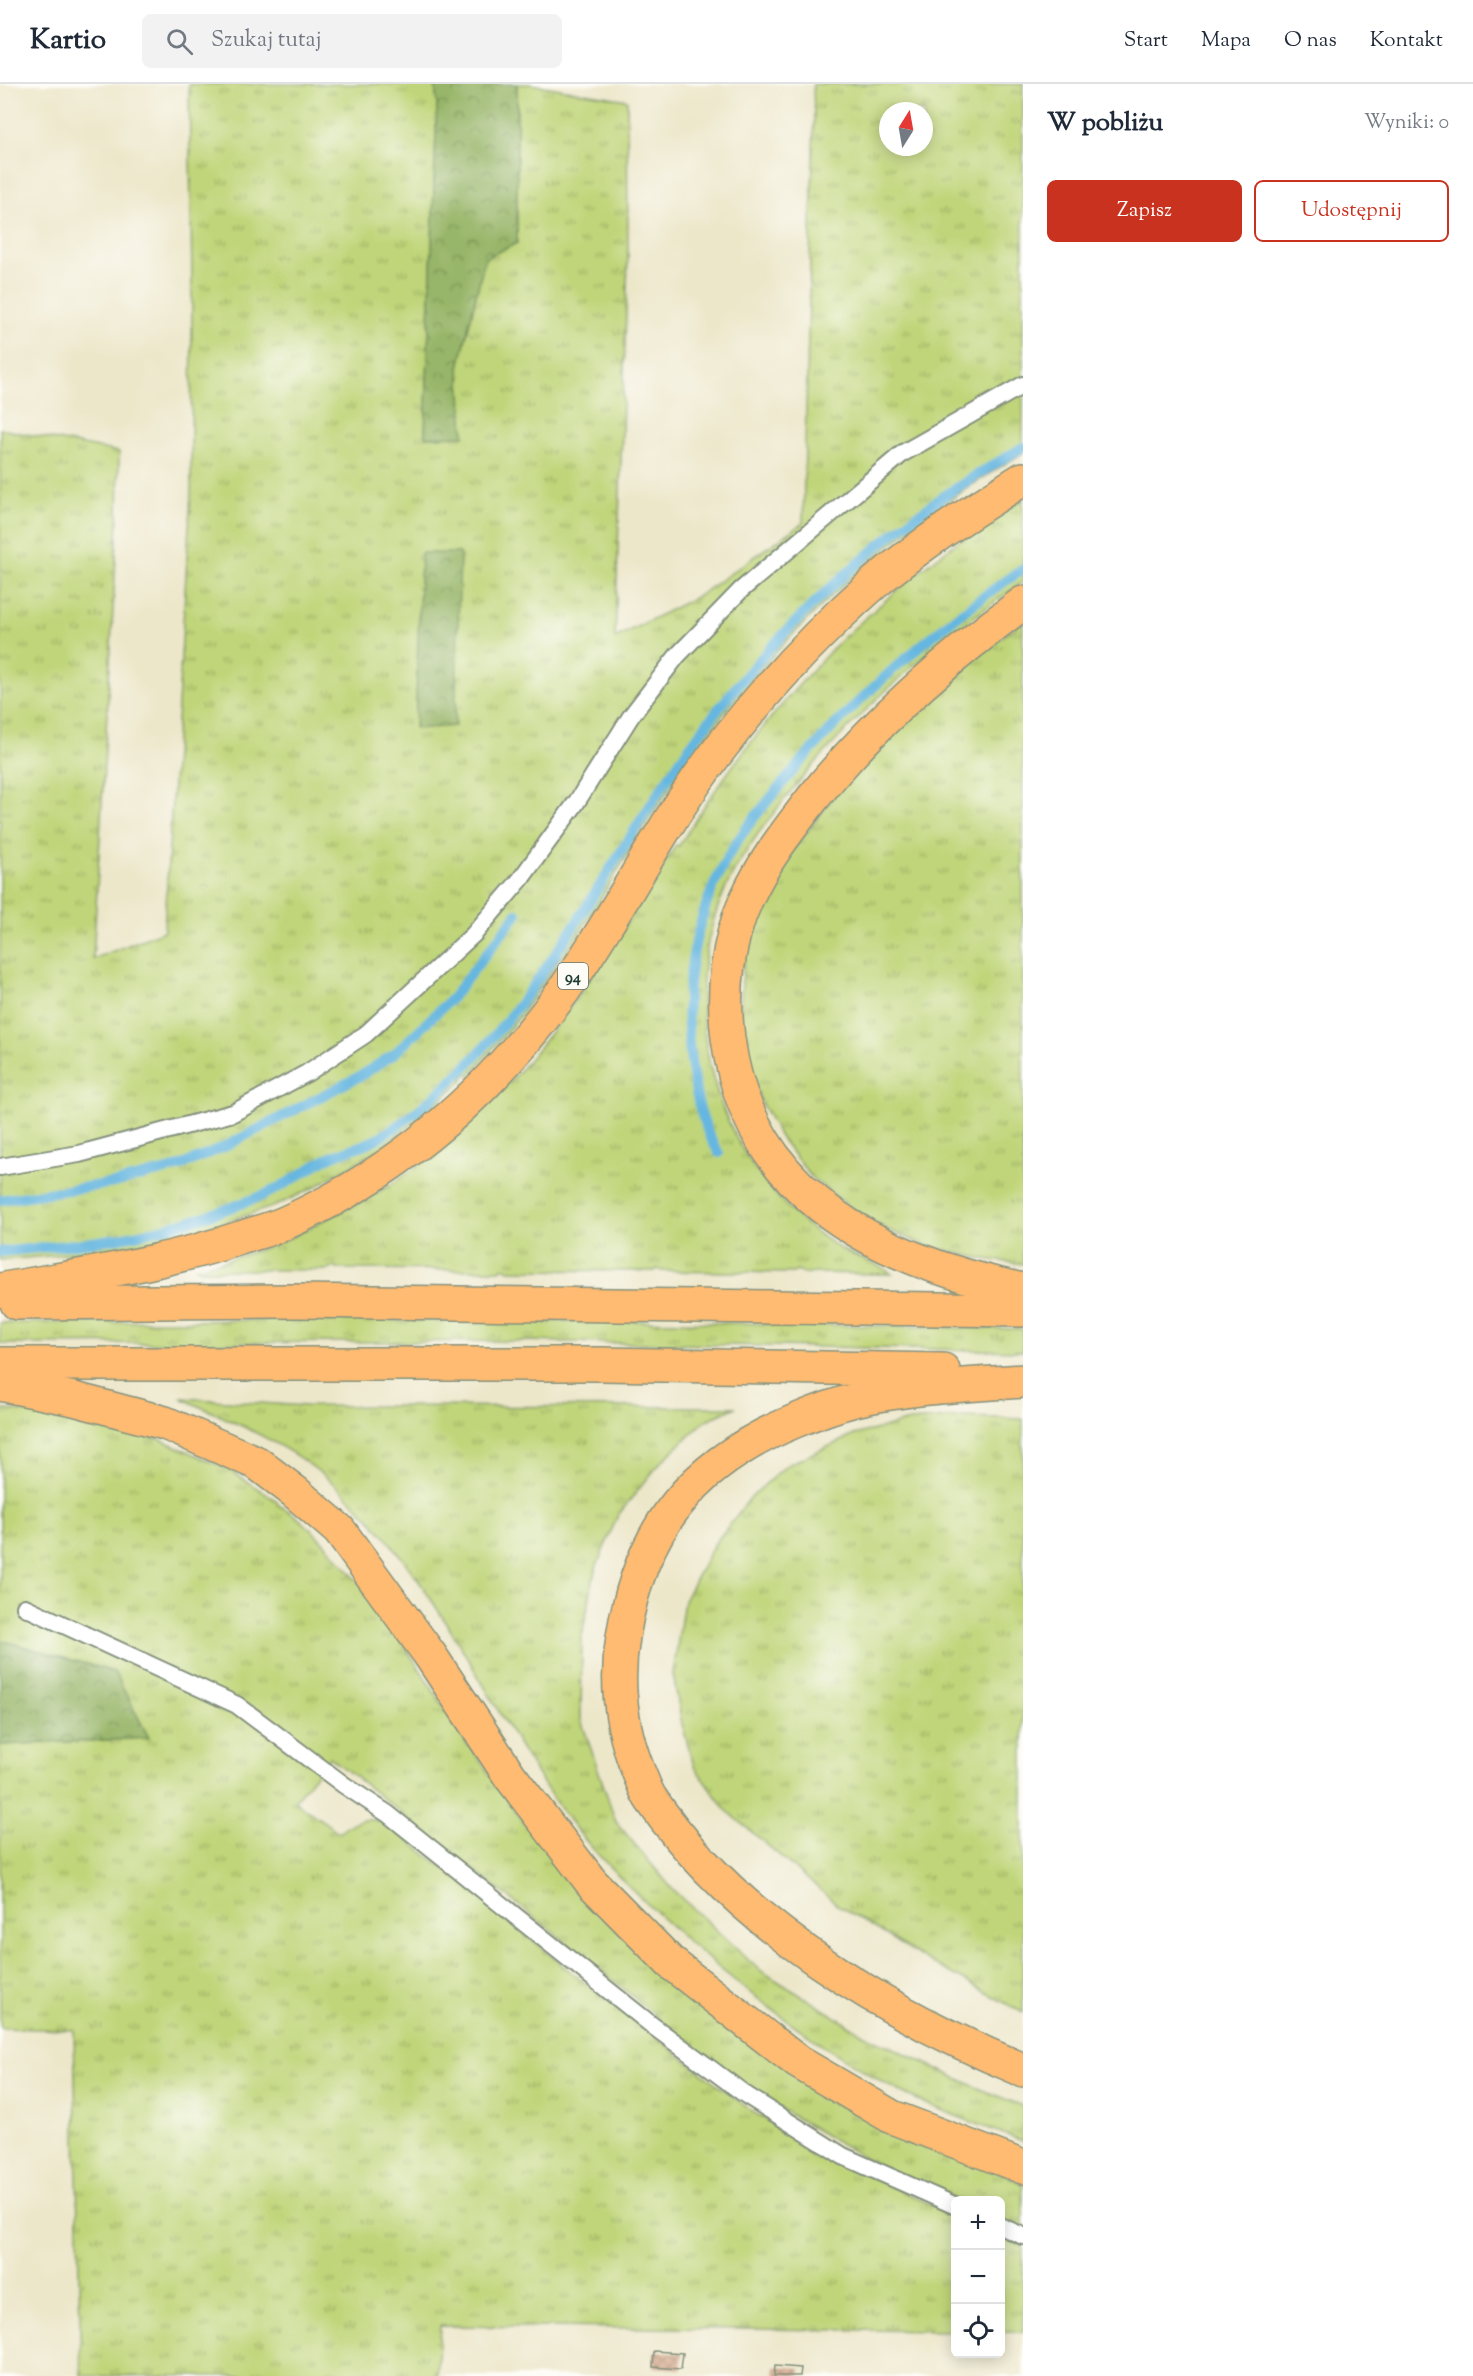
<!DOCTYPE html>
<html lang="pl">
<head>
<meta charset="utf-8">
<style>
	body { margin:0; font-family:"Sorts Mill Goudy",serif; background:#f2f2f3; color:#1f2937 }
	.controls { position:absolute; right:18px; bottom:18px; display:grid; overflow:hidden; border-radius:9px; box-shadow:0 3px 15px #0003 }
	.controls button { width:54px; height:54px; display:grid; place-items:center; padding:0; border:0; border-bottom:2px solid #e0e1e3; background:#fff; color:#1f2937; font:30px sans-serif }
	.compass { position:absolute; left:879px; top:18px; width:54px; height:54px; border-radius:50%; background:#fff; box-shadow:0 3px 15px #0003; rotate:11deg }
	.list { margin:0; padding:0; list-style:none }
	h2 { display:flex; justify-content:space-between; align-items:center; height:78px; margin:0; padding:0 24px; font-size:26px }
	h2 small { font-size:20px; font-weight:400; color:#747a83 }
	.actions { display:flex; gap:12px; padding:18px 24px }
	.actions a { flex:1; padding:14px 0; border:2px solid #c8321e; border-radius:9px; text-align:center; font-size:21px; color:#c8321e }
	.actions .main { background:#c8321e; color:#fff }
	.icon { flex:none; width:33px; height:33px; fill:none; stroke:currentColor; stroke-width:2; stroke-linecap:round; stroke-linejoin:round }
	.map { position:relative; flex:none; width:1023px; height:2292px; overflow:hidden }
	header { display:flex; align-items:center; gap:36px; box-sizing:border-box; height:84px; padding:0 30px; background:#fff; border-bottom:2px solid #e0e1e3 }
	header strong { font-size:28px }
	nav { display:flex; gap:33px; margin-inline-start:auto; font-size:21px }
	.search { width:420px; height:54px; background:#f2f2f3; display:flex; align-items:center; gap:15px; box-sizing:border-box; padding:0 21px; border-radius:9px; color:#747a83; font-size:22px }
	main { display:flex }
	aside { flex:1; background:#fff }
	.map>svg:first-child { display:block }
	.grass { fill:url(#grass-tufts); stroke:#708956; stroke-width:1.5; fill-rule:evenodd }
	.forest { fill:url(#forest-crowns); stroke:#5c7a4e; stroke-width:1.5 }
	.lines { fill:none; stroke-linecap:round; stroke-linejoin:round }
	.stream { stroke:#65b6e0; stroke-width:10 }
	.building { fill:url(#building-cross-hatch) }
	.service-casing { stroke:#86927f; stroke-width:20 }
	.trunk-casing { stroke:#86927f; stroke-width:36 }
	.service { stroke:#fff; stroke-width:16 }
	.trunk { stroke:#febb71; stroke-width:33 }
	.labels { text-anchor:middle; stroke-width:4.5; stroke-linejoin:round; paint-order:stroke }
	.shield { fill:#fdfcf7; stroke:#62766e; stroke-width:1.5 }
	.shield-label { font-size:16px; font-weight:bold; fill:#1f3d34 }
</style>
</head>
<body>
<header>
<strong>Kartio</strong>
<div class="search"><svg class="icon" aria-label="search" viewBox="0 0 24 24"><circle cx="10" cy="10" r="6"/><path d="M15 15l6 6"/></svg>Szukaj tutaj</div>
<nav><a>Start</a><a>Mapa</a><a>O nas</a><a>Kontakt</a></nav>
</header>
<main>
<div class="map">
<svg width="1023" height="2292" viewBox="0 0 1023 2292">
	<defs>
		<pattern id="grass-tufts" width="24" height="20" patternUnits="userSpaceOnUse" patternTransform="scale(1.5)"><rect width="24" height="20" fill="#c0d579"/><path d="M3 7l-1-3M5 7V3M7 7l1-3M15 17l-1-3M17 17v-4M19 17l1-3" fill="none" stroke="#9bae64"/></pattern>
		<pattern id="forest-crowns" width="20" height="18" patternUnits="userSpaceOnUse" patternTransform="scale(1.5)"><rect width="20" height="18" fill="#98b669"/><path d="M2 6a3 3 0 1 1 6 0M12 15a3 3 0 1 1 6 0" fill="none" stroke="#7b9557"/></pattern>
		<pattern id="building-cross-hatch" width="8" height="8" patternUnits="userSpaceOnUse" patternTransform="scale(1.5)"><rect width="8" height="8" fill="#d2a182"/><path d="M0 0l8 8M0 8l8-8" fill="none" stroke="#aa846b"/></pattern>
	</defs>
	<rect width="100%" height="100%" fill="#fdfcf7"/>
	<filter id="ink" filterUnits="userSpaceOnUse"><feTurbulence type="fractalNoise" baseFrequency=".0167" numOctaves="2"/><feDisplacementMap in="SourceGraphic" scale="12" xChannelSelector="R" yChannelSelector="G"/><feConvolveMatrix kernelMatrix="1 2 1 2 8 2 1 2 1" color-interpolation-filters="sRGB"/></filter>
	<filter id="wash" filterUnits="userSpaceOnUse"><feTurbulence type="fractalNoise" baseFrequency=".008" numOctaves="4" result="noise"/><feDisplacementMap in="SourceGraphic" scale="24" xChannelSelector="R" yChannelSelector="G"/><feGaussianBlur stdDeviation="1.35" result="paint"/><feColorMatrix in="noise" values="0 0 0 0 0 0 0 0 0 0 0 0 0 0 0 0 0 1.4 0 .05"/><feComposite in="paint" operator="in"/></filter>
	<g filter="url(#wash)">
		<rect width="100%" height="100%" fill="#ede7ca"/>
		<g class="grass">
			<path d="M189 0H435L437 21 425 353 464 352 459 283 485 174 517 159V0H530L627 16 628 170 615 554 698 512 803 439 814 31 813 0H1023V369C879 454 767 561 673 699 639 748 611 800 579 849L564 872 557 877V880L517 936 470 991 465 990 462 997 419 1035 378 1066 313 1104 275 1122 216 1141 209 1142 206 1145 136 1161 49 1172 0 1176V345L119 368 118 437 93 875 164 847 191 410 192 197ZM888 27H924V63H888Z"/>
			<path d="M1023 415V498C936 556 859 626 792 706 763 742 735 777 719 820 685 912 705 1022 765 1098 784 1122 810 1145 836 1162 853 1173 876 1178 892 1190L802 1189 797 1187 793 1189 663 1187 657 1185 654 1187 510 1186 503 1183 500 1186 337 1185 335 1183 327 1186H202L196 1184C221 1177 247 1171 270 1162 290 1155 309 1144 328 1134 345 1126 363 1117 380 1107 515 1026 595 890 676 761L679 762C726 684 781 617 845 552L849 551 852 546 912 493 960 456H964L969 451Z"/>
			<polygon points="1023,537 1023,1180 984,1175 927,1162 886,1145 851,1124 812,1094 780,1053 762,1020 748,982 740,926 744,874 756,833 775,790 857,682 967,580"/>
			<polygon points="265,1236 626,1237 1023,1245 1023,1267 525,1257 0,1260 0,1239"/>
			<path d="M181 1314 306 1322 736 1323 705 1337 660 1379 618 1431 595 1486 582 1552 581 1636 616 1738 674 1807 758 1885 863 1950 982 2006 1023 2022V2057C975 2039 924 2022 879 1996 799 1949 725 1893 658 1830 624 1798 591 1766 563 1728 484 1619 433 1482 327 1394 284 1358 231 1337 181 1314Z"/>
			<path d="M0 1325 86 1336 147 1351 153 1355 157 1354 226 1384 277 1417 278 1421C297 1430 313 1447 327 1462 383 1522 425 1593 468 1662H470L510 1720 567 1793 649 1878 694 1917 737 1952 1023 2100V2146L1001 2136 1000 2116H956L877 2081 760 2013 689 1960 601 1886 330 1673 294 1717 340 1749C353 1735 367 1732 385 1739L474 1807 571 1888 753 2028 838 2077 955 2132V2247L440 2242 437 2292H81L74 1946 0 1944V1661L149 1654 114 1588 0 1556Z"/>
			<polygon points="965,1333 1023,1335 1023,1929 922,1873 839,1822 725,1725 694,1682 682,1640 673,1590 684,1517 713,1462 751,1413 787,1381 854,1351 910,1337"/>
			<polygon points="1001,2152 1023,2162 1023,2248 1001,2248"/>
		</g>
		<g class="forest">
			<polygon points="435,0 517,0 517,159 485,174 459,283 464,352 425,353 437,21"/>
			<polygon points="421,469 460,469 455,642 415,645"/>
			<polygon points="0,1556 114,1588 149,1654 0,1661"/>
		</g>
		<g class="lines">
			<g class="stream">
				<path d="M719 1069C700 1040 694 1003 690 969 682 908 694 839 722 784 736 755 757 730 777 706 847 621 932 546 1023 485"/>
				<polyline points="0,1116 115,1099 175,1084 222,1064 362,991 394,970 452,914 517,830"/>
				<path d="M0 1168C45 1163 91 1160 135 1151 177 1142 219 1129 259 1113 282 1104 302 1089 324 1076 337 1069 354 1065 368 1059 378 1055 388 1048 397 1042 527 950 594 799 683 672 751 576 835 491 931 421 960 400 992 382 1023 363"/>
			</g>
		</g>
		<g id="blocks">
			<g class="building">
				<polygon points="654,2267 683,2269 681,2285 653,2283"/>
				<polygon points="775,2282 801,2284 800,2292 774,2292"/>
			</g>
		</g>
	</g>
	<g filter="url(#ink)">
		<use href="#blocks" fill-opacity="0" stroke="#86927f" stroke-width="1.5"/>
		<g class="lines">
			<g class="service-casing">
				<g id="service">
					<polyline points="0,1083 79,1070 233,1029 307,989 366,950 474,850 520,796 576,719 631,632 677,572 741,506 903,369 1023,301"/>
					<polyline points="25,1523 237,1621 344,1701 388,1730 653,1942 746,2011 843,2072 956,2122"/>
					<polyline points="1000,2142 1023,2152"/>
				</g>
			</g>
			<g class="trunk-casing">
				<g id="trunk">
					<path d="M1023 519C945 576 874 638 813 714 788 746 763 778 746 816 727 858 722 908 728 954 748 1113 882 1177 1023 1206"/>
					<path d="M0 1206C80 1191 162 1180 240 1154 255 1149 271 1145 285 1139 400 1088 491 1007 564 906 618 830 659 745 715 671 761 610 815 551 872 501 919 461 971 428 1023 395"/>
					<polyline points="17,1219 295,1217 1023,1226"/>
					<polyline points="0,1280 602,1280 943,1286"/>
					<path d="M1023 1297C967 1301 910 1303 855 1316 835 1321 814 1329 795 1337 693 1379 640 1444 623 1553 615 1600 621 1645 639 1689 643 1698 646 1708 651 1715 737 1841 886 1929 1023 1986"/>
					<polyline points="0,1300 74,1315 165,1339 257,1379 295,1408 339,1446 430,1571 510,1692 592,1799 671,1879 798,1978 892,2033 1023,2083"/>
				</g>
			</g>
			<use href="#service" class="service"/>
			<use href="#trunk" class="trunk"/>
		</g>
	</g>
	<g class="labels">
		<rect class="shield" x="558" y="879" width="30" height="26" rx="4.5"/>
		<g class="shield-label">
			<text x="573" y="898">94</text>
		</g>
	</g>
</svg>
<div class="controls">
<button>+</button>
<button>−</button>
<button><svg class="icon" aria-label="locate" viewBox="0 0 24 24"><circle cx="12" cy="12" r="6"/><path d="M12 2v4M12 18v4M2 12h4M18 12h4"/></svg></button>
</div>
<svg class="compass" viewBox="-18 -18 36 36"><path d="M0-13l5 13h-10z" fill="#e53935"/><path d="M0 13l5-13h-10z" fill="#747a83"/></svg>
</div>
<aside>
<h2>W pobliżu<small>Wyniki: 0</small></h2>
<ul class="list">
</ul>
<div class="actions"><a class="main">Zapisz</a><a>Udostępnij</a></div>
</aside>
</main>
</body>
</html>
